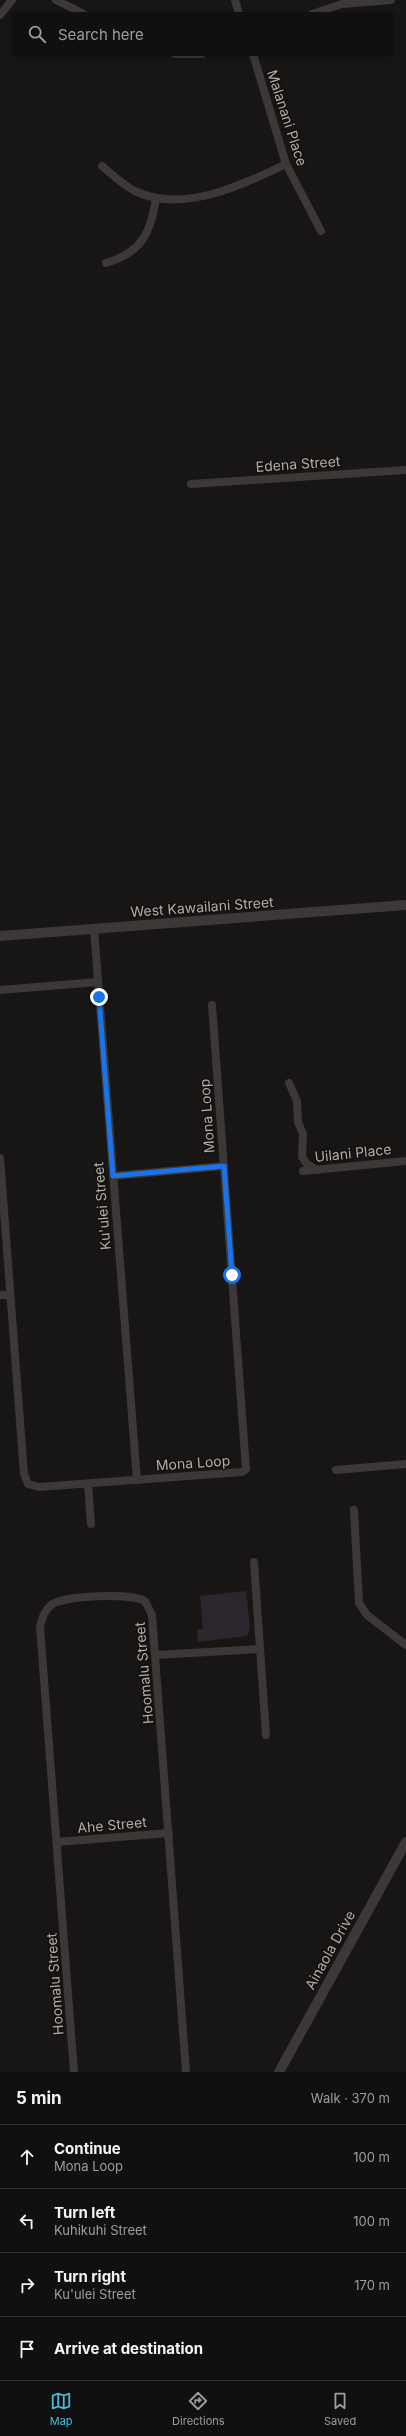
<!DOCTYPE html>
<html lang="en">
<head>
<meta charset="utf-8">
<style>
	body { margin:0; font-family:Inter,sans-serif; background:#1a1919; color:#f1f3f6 }
	.stop { position:absolute; width:12px; height:12px; margin:-9px; border:3px solid #1a73e8; border-radius:50%; background:#fff }
	.stop.end { background:#1a73e8; border-color:#fff; box-shadow:0 1px 4px #0008 }
	.list { margin:0; padding:0; list-style:none }
	h2 { display:flex; justify-content:space-between; align-items:center; height:52px; margin:0; padding:0 16px; font-size:17px }
	h2 small { font-size:13px; font-weight:400; color:#9c9d9f }
	.list li { display:grid; grid-template-columns:26px 1fr auto; gap:12px; align-items:center; box-sizing:border-box; height:64px; padding:0 16px; border-top:1px solid #303030 }
	.list b { display:block; font-size:15px; white-space:nowrap }
	.list p { margin:0; font-size:13px; white-space:nowrap; color:#9c9d9f }
	.list em { font-size:13px; font-style:normal; color:#9c9d9f }
	.icon { flex:none; width:22px; height:22px; fill:none; stroke:currentColor; stroke-width:2; stroke-linecap:round; stroke-linejoin:round }
	.map { position:relative; flex:none; width:406px; height:2072px; overflow:hidden }
	.search { position:absolute; background:#111010; box-shadow:0 2px 6px #0003; left:12px; right:12px; top:12px; height:44px; display:flex; align-items:center; gap:10px; box-sizing:border-box; padding:0 14px; border-radius:4px; color:#9c9d9f; font-size:15px }
	.sheet { height:308px; background:#111010 }
	nav { display:flex; justify-content:space-around; align-items:center; box-sizing:border-box; height:56px; border-top:1px solid #303030; background:#111010; font-size:11px; color:#9c9d9f }
	nav a { display:grid; justify-items:center; gap:2px }
	nav .on { color:#48bddb }
	.map>svg:first-child { display:block }
	.green { fill:#2b262e }
	.lines { fill:none; stroke-linecap:round; stroke-linejoin:round }
	.minor { stroke:#3b3837; stroke-width:8 }
	.tertiary { stroke:#3b3837; stroke-width:10 }
	.route { stroke:#1a73e8; stroke-width:5 }
	.labels { text-anchor:middle; stroke-width:3; stroke-linejoin:round; paint-order:stroke }
	.street-label { font-size:14px; fill:#b5aca9; stroke:#121110 }
</style>
</head>
<body>
<div class="map">
<svg width="406" height="2072" viewBox="0 0 406 2072">
	<rect width="100%" height="100%" fill="#171615"/>
	<polygon class="green" points="246,1591 250,1628 247,1636 198,1642 197,1629 203,1629 200,1596"/>
	<g class="lines">
		<g class="minor">
			<polyline points="56,0 84,14"/>
			<polyline points="235,0 239,14"/>
			<polyline points="312,14 342,4 391,0"/>
			<polyline points="0,15 12,0"/>
			<polyline points="175,54 202,54"/>
			<polyline points="253,54 286,164 321,231"/>
			<path d="M102 166C113 175 124 186 137 192 184 213 243 185 286 164"/>
			<path d="M106 263C141 253 151 233 156 198"/>
			<polyline points="191,484 406,470"/>
			<polyline points="94,929 137,1480"/>
			<polyline points="0,990 98,982"/>
			<polyline points="289,1083 297,1101 298,1122 303,1134 302,1157 307,1164 317,1170"/>
			<polyline points="0,1158 24,1474 28,1484 39,1487 242,1472 246,1469 212,1005"/>
			<polyline points="303,1171 406,1161"/>
			<polyline points="113,1176 224,1166"/>
			<polyline points="0,1295 10,1295"/>
			<polyline points="336,1470 406,1464"/>
			<polyline points="88,1484 91,1524"/>
			<polyline points="354,1510 359,1603 367,1615 406,1645"/>
			<polyline points="254,1562 266,1735"/>
			<polyline points="156,1655 259,1649"/>
			<polyline points="57,1842 169,1833"/>
			<path d="M74 2072 40 1627C42 1619 44 1611 51 1605 64 1595 130 1593 145 1601L152 1615 186 2072"/>
		</g>
		<g class="tertiary">
			<polyline points="0,936 406,905"/>
			<polyline points="279,2072 406,1842"/>
		</g>
	</g>
	<g class="lines">
		<polyline class="route" points="99,997 113,1176 224,1166 232,1275"/>
	</g>
	<g class="labels">
		<g class="street-label">
			<text transform="translate(287 118) rotate(72)" y="5">Malanani Place</text>
			<text transform="translate(298 464) rotate(-4)" y="5">Edena Street</text>
			<text transform="translate(202 907) rotate(-4)" y="5">West Kawailani Street</text>
			<text transform="translate(207 1116) rotate(-94)" y="5">Mona Loop</text>
			<text transform="translate(353 1153) rotate(-6)" y="5">Uilani Place</text>
			<text transform="translate(102 1206) rotate(-95)" y="5">Ku'ulei Street</text>
			<text transform="translate(193 1463) rotate(-4)" y="5">Mona Loop</text>
			<text transform="translate(144 1673) rotate(-95)" y="5">Hoomalu Street</text>
			<text transform="translate(112 1825) rotate(-5)" y="5">Ahe Street</text>
			<text transform="translate(330 1950) rotate(-61)" y="5">Ainaola Drive</text>
			<text transform="translate(55 1984) rotate(-94)" y="5">Hoomalu Street</text>
		</g>
	</g>
</svg>
<div class="stop" style="left:232px;top:1275px"></div>
<div class="stop end" style="left:99px;top:997px"></div>
<div class="search"><svg class="icon" aria-label="search" viewBox="0 0 24 24"><circle cx="10" cy="10" r="6"/><path d="M15 15l6 6"/></svg>Search here</div>
</div>
<section class="sheet">
<h2>5 min<small>Walk · 370 m</small></h2>
<ul class="list">
<li><svg class="icon" aria-label="ahead" viewBox="0 0 24 24"><path d="M12 20V5M6 11l6-6 6 6"/></svg><div><b>Continue</b><p>Mona Loop</p></div><em>100 m</em></li>
<li><svg class="icon" aria-label="left" viewBox="0 0 24 24"><path d="M17 20v-9H6M10 6l-5 5 5 5"/></svg><div><b>Turn left</b><p>Kuhikuhi Street</p></div><em>100 m</em></li>
<li><svg class="icon" aria-label="right" viewBox="0 0 24 24"><path d="M7 20v-9h11M14 6l5 5-5 5"/></svg><div><b>Turn right</b><p>Ku'ulei Street</p></div><em>170 m</em></li>
<li><svg class="icon" aria-label="arrive" viewBox="0 0 24 24"><path d="M6 21V4h12l-3 4 3 4H6"/></svg><div><b>Arrive at destination</b></div></li>
</ul>
</section>
<nav>
<a class="on"><svg class="icon" aria-label="map" viewBox="0 0 24 24"><path d="M3 6l6-2 6 2 6-2v14l-6 2-6-2-6 2zM9 4v14M15 6v14"/></svg>Map</a>
<a><svg class="icon" aria-label="directions" viewBox="0 0 24 24"><path d="M12 3l9 9-9 9-9-9zM9 14v-3h6M13 9l2 2-2 2"/></svg>Directions</a>
<a><svg class="icon" aria-label="saved" viewBox="0 0 24 24"><path d="M7 4h10v16l-5-4-5 4z"/></svg>Saved</a>
</nav>
</body>
</html>
